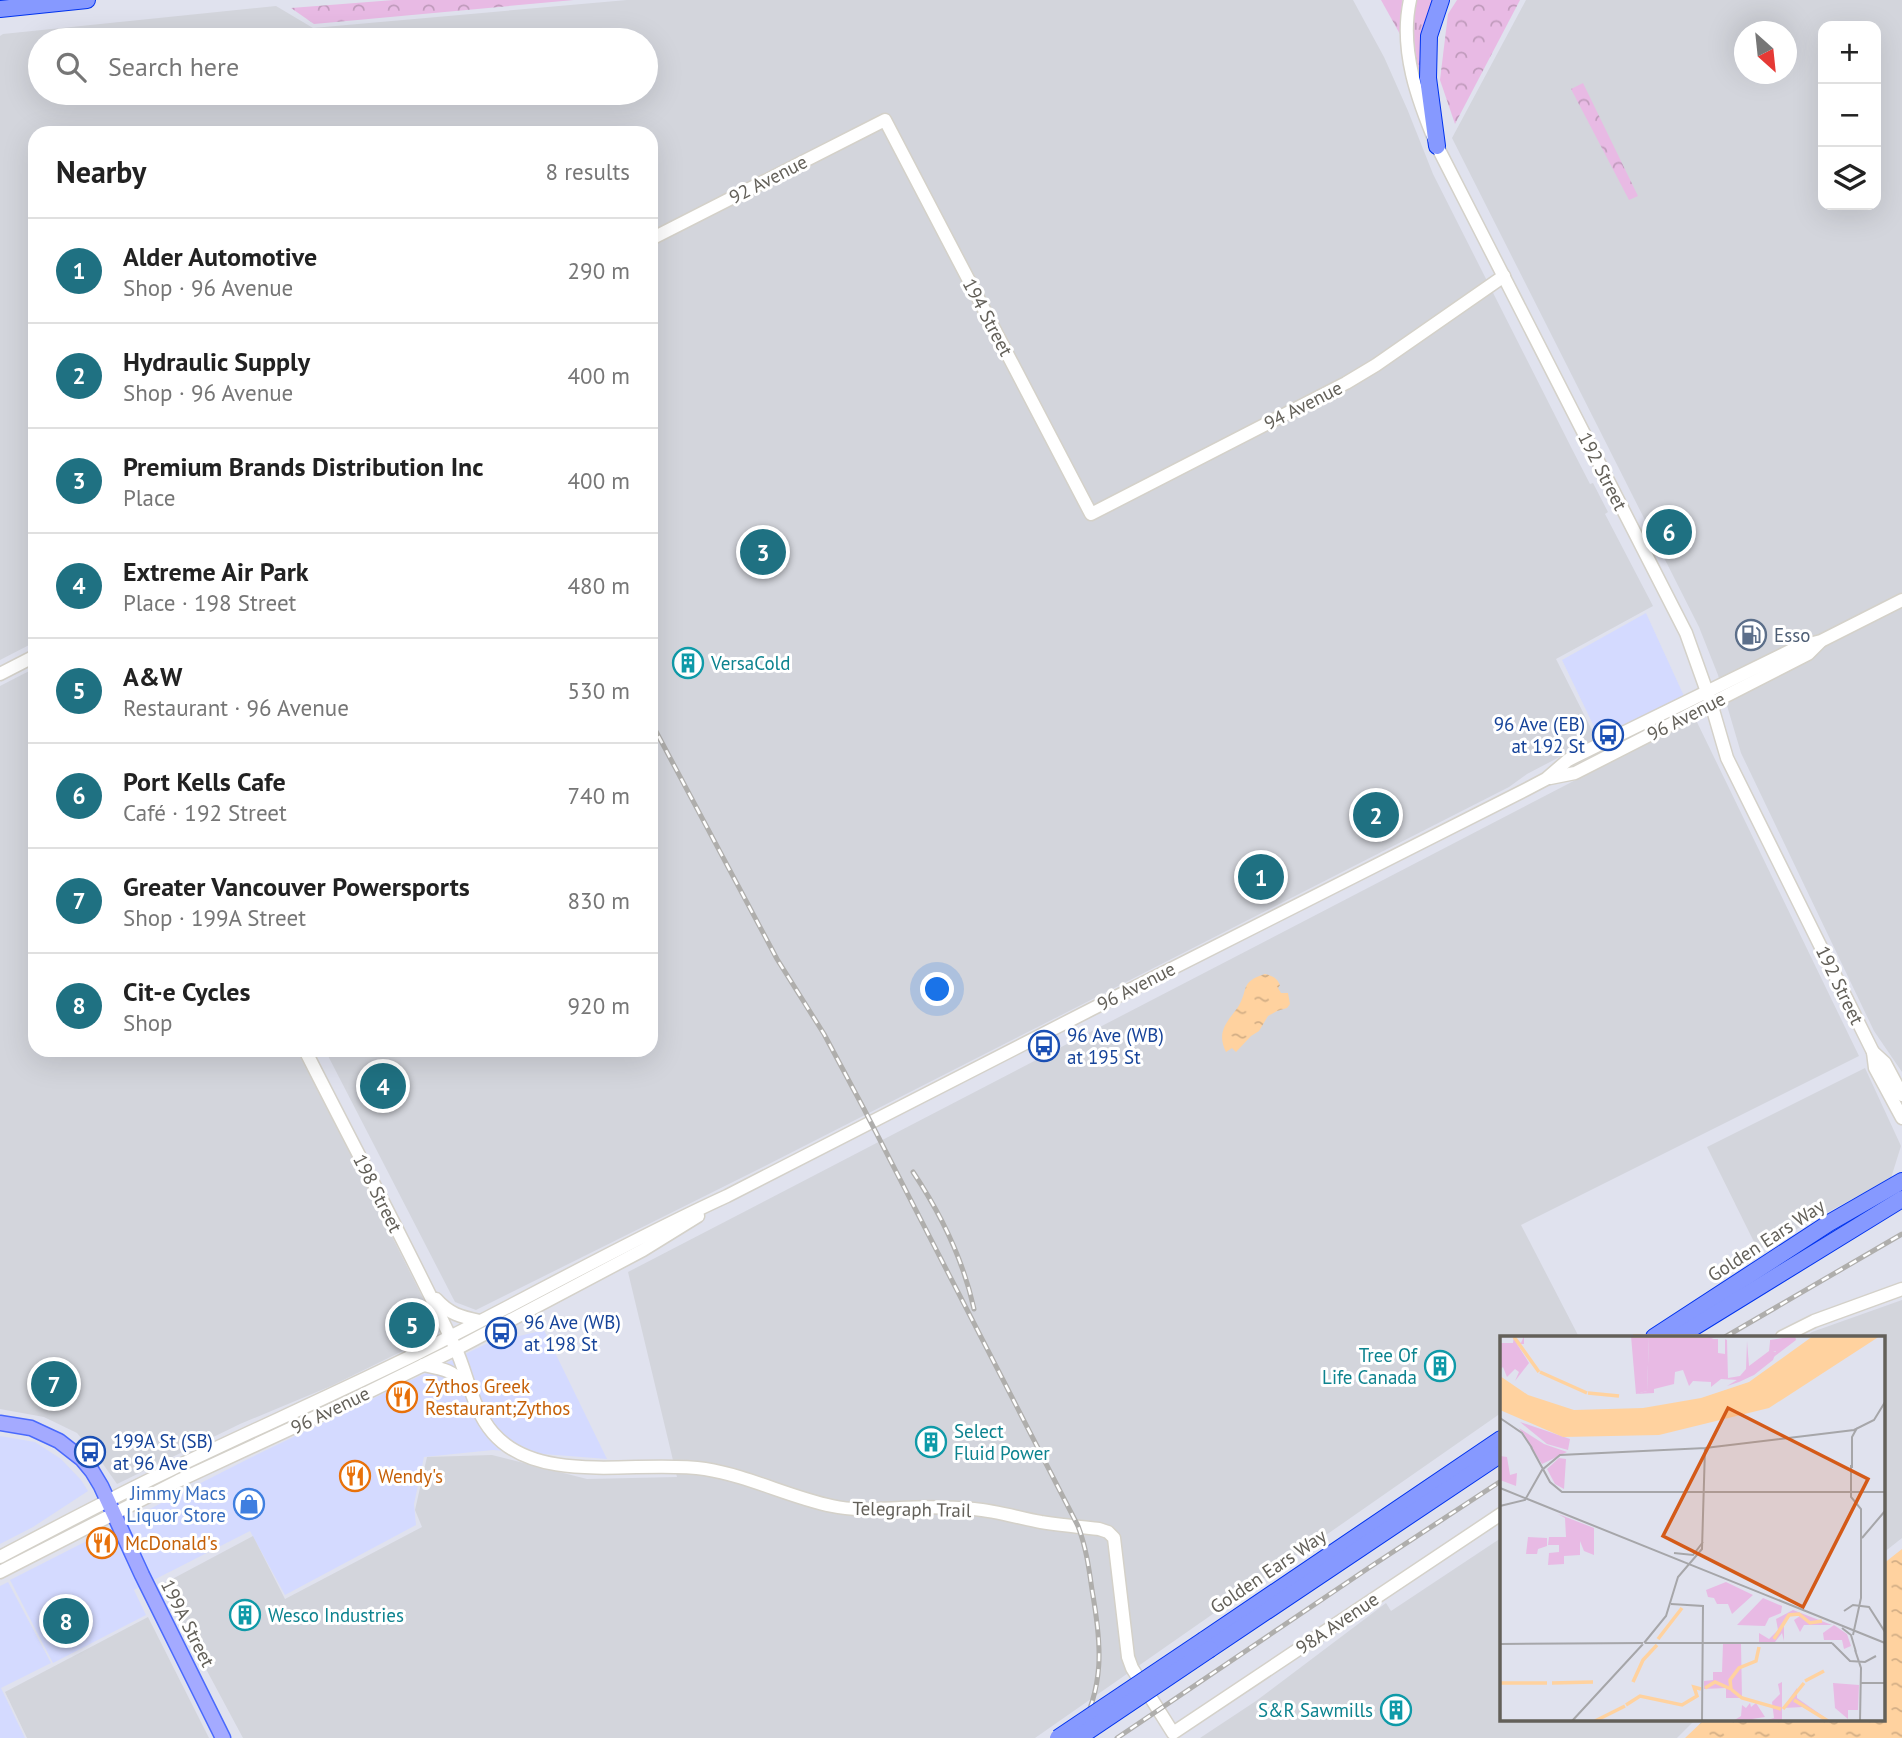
<!DOCTYPE html>
<html lang="en">
<head>
<meta charset="utf-8">
<style>
	body { margin:0; font-family:"PT Sans",sans-serif; background:#f2f2f2; color:#222 }
	.controls { position:absolute; right:21px; top:21px; display:grid; overflow:hidden; border-radius:14px; box-shadow:0 7px 28px #0002 }
	.controls button { width:63px; height:63px; display:grid; place-items:center; padding:0; border:0; border-bottom:2px solid #e0e0e0; background:#fff; color:#222; font:35px sans-serif }
	.compass { position:absolute; left:1734px; top:21px; width:63px; height:63px; border-radius:50%; background:#fff; box-shadow:0 7px 28px #0002; rotate:153deg }
	.you { position:absolute; left:938px; top:990px; width:24px; height:24px; margin:-18px; border:5px solid #fff; border-radius:50%; background:#1a73e8; box-shadow:0 0 0 10px #1a73e833 }
	.badge { display:grid; place-items:center; width:46px; height:46px; border-radius:50%; background:#1f7182; color:#fff; font-size:23px; font-weight:700 }
	.pin { position:absolute; translate:-50% -50%; border:4px solid #fff; box-shadow:0 2px 7px #0006 }
	.list { margin:0; padding:0; list-style:none }
	h2 { display:flex; justify-content:space-between; align-items:center; height:91px; margin:0; padding:0 28px; font-size:30px }
	h2 small { font-size:23px; font-weight:400; color:#767676 }
	.list li { display:grid; grid-template-columns:46px 1fr auto; gap:21px; align-items:center; box-sizing:border-box; height:105px; padding:0 28px; border-top:2px solid #e0e0e0 }
	.list b { display:block; font-size:26px; white-space:nowrap }
	.list p { margin:0; font-size:23px; white-space:nowrap; color:#767676 }
	.list em { font-size:23px; font-style:normal; color:#767676 }
	.icon { flex:none; width:38px; height:38px; fill:none; stroke:currentColor; stroke-width:2; stroke-linecap:round; stroke-linejoin:round }
	.map { position:relative; flex:none; width:1902px; height:1738px; overflow:hidden }
	.search { position:absolute; background:#fff; box-shadow:0 7px 28px #0002; left:28px; top:28px; width:630px; height:77px; display:flex; align-items:center; gap:18px; box-sizing:border-box; padding:0 24px; border-radius:38px; color:#767676; font-size:26px }
	.panel { position:absolute; background:#fff; box-shadow:0 7px 28px #0002; left:28px; top:126px; width:630px; height:931px; border-radius:21px }
	.map>svg:first-child { display:block }
	.commercial { fill:#d4daff }
	.industrial { fill:#d3d5dc; fill-rule:evenodd }
	.grass { fill:url(#grass-tufts) }
	.forest { fill:url(#forest-crowns) }
	.water { fill:url(#water-ripples) }
	.lines { fill:none; stroke-linecap:round; stroke-linejoin:round }
	.secondary-casing { stroke:#d4d1c9; stroke-width:15 }
	.primary-casing { stroke:#4a6afd; stroke-width:17 }
	.highway-casing { stroke:#03e; stroke-width:18 }
	.secondary { stroke:#fff; stroke-width:12 }
	.primary { stroke:#a4aaff; stroke-width:14 }
	.highway { stroke:#8699ff; stroke-width:16 }
	.rail-casing { stroke:#afaeac; stroke-width:5 }
	.rail { stroke:#fff; stroke-width:2.5; stroke-dasharray:8; stroke-linecap:butt }
	.highway-bridge-casing { stroke:#03e; stroke-width:18; stroke-linecap:butt }
	.highway-bridge { stroke:#8699ff; stroke-width:16 }
	.labels { text-anchor:middle; stroke-width:6; stroke-linejoin:round; paint-order:stroke }
	.street-label { font-size:19px; fill:#636059; stroke:#fff }
	.service-label { font-size:19px; fill:#4e5e75; stroke:#fff; text-anchor:start }
	.culture-label { font-size:19px; fill:#0d838f; stroke:#fff; text-anchor:start }
	.transit-label { font-size:19px; fill:#164399; stroke:#fff; text-anchor:start }
	.food-label { font-size:19px; fill:#c56008; stroke:#fff; text-anchor:start }
	.shop-label { font-size:19px; fill:#366cbe; stroke:#fff; text-anchor:end }
	.inset-river { fill:none; stroke:#ffd29f; stroke-width:3.5 }
	.inset-road { fill:none; stroke:#a6a6a9; stroke-width:2 }
	.view { fill:#d45a18; fill-opacity:0.15; stroke:#d45a18; stroke-width:3.5 }
	.inset-edge { fill:none; stroke:#636059; stroke-width:3.5 }
</style>
</head>
<body>
<div class="map">
<svg width="1902" height="1738" viewBox="0 0 1902 1738">
	<defs>
		<pattern id="grass-tufts" width="24" height="20" patternUnits="userSpaceOnUse" patternTransform="scale(1.75)"><rect width="24" height="20" fill="#e8bae4"/><path d="M3 7l-1-3M5 7V3M7 7l1-3M15 17l-1-3M17 17v-4M19 17l1-3" fill="none" stroke="#c09bbc"/></pattern>
		<pattern id="forest-crowns" width="20" height="18" patternUnits="userSpaceOnUse" patternTransform="scale(1.75)"><rect width="20" height="18" fill="#e8bae4"/><path d="M2 6a3 3 0 1 1 6 0M12 15a3 3 0 1 1 6 0" fill="none" stroke="#c09bbc"/></pattern>
		<pattern id="water-ripples" width="26" height="14" patternUnits="userSpaceOnUse" patternTransform="scale(1.75)"><rect width="26" height="14" fill="#ffd29f"/><path d="M2 4q2-2 4 0t4 0M15 11q2-2 4 0t4 0" fill="none" stroke="#d2ae85"/></pattern>
	</defs>
	<rect width="100%" height="100%" fill="#e0e2ee"/>
	<g class="commercial">
		<polygon points="1646,613 1684,696 1599,737 1562,660"/>
		<polygon points="544,1330 607,1459 493,1450 424,1457 414,1504 416,1525 285,1595 250,1531 134,1590 146,1615 53,1663 10,1580 248,1459 486,1344"/>
		<polygon points="0,1436 35,1442 61,1459 81,1480 88,1491 33,1527 0,1544"/>
		<polygon points="8,1582 51,1663 1,1688 25,1738 0,1738 0,1586"/>
	</g>
	<g class="industrial">
		<path d="M627 0H1353L1384 57 1408 111 1433 174 1572 449 1590 484 1593 483 1608 512 1605 514 1653 606 1556 659 1596 738 1527 774 1509 787 751 1173 476 1310 455 1302 325 1050H651V133H35V642L0 660V36L3 34 276 6 313 28ZM40 40H646V93H40Z"/>
		<path d="M1526 0H1902V1072L1874 1031 1741 753 1718 675 1699 627 1452 138ZM1823 26H1876V205H1823ZM1744 32H1786V74H1744Z"/>
		<polygon points="35,668 35,1050 298,1050 433,1318 429,1336 419,1343 331,1386 240,1424 117,1484 103,1464 77,1433 44,1417 0,1409 0,686"/>
		<polygon points="1695,718 1859,1056 1521,1225 1579,1337 1501,1337 1501,1413 1035,1738 243,1738 161,1585 253,1536 285,1599 422,1527 415,1510 427,1457 492,1455 587,1479 677,1477 628,1272"/>
		<polygon points="1865,1068 1901,1146 1891,1178 1758,1250 1707,1147"/>
		<polygon points="1902,1300 1902,1538 1883,1553 1883,1337 1805,1337 1812,1332"/>
		<polygon points="1501,1538 1501,1719 1696,1719 1677,1738 1200,1738 1256,1701 1386,1603 1391,1611"/>
		<polygon points="148,1617 209,1738 27,1738 5,1692"/>
	</g>
	<polygon class="grass" points="1414,0 1436,0 1425,71 1418,73 1413,41"/>
	<g class="forest">
		<polygon points="394,0 574,0 314,24 291,8"/>
		<polygon points="1381,0 1402,0 1401,36"/>
		<polygon points="1457,0 1520,0 1455,124 1440,80 1448,14"/>
		<polygon points="1583,83 1638,196 1629,200 1571,89"/>
	</g>
	<g class="water">
		<path d="M1265 974C1273 976 1277 978 1280 985L1278 988 1281 993H1288L1290 1004 1287 1008 1277 1011 1268 1016 1259 1031 1251 1036 1236 1052 1232 1048 1226 1052C1216 1032 1227 1022 1238 1007 1249 990 1239 982 1265 974Z"/>
		<polygon points="1902,1549 1902,1738 1685,1738 1705,1719 1883,1719 1883,1564"/>
	</g>
	<g class="lines">
		<g class="secondary-casing">
			<g id="secondary">
				<path d="M1410 0C1399 50 1418 101 1437 146L1686 633 1711 703 1727 758 1873 1052 1875 1068 1902 1118"/>
				<polyline points="651,239 885,120 1091,514 1346,383 1376,365 1504,276"/>
				<polyline points="0,674 35,656"/>
				<polyline points="1550,778 1575,773 1808,654 1820,642"/>
				<path d="M305 1050C355 1149 408 1247 455 1347 468 1375 472 1409 493 1433 540 1487 641 1459 705 1469 749 1476 789 1497 832 1506 854 1511 877 1509 900 1508 924 1507 950 1507 974 1509 997 1511 1019 1518 1041 1522 1060 1525 1080 1527 1099 1529L1108 1532 1114 1538 1128 1657 1132 1668 1173 1733 1501 1514"/>
				<polyline points="1873,1052 1885,1063 1902,1095"/>
				<path d="M436 1299C449 1314 461 1317 480 1321"/>
				<polyline points="1782,1337 1814,1321 1902,1289"/>
				<path d="M423 1365C443 1369 452 1370 466 1385"/>
				<path d="M0 1557C57 1527 113 1497 170 1470 253 1430 337 1393 420 1352 523 1301 622 1244 727 1196L1090 1010 1527 789 1546 779 1568 760 1798 647 1821 641 1902 600"/>
				<polyline points="0,1572 178,1481 348,1402 456,1349 643,1250 698,1216"/>
			</g>
		</g>
		<g class="primary-casing">
			<polyline id="primary" points="0,1423 31,1428 59,1441 82,1459 92,1471 101,1486 142,1575 223,1738"/>
		</g>
		<g class="highway-casing">
			<g id="highway">
				<polyline points="0,9 87,0"/>
				<polyline points="1437,146 1428,78 1429,36 1441,0"/>
				<polyline points="1654,1337 1829,1223 1902,1181"/>
				<polyline points="1678,1337 1902,1199"/>
				<polyline points="1204,1640 1501,1439"/>
				<polyline points="1210,1649 1501,1454"/>
			</g>
		</g>
		<use href="#secondary" class="secondary"/>
		<use href="#primary" class="primary"/>
		<use href="#highway" class="highway"/>
		<g class="rail-casing">
			<g id="rail">
				<path d="M651 722 777 959 824 1034 864 1109 1078 1526C1086 1547 1089 1568 1092 1590 1102 1646 1105 1686 1077 1738"/>
				<path d="M913 1172C941 1214 963 1259 974 1309"/>
				<polyline points="1725,1337 1902,1234"/>
				<polyline points="1117,1738 1370,1567 1501,1481"/>
			</g>
		</g>
		<use href="#rail" class="rail"/>
		<g class="highway-bridge-casing">
			<g id="highway-bridge">
				<polyline points="1058,1738 1204,1640"/>
				<polyline points="1078,1738 1210,1649"/>
			</g>
		</g>
		<use href="#highway-bridge" class="highway-bridge"/>
	</g>
	<defs>
		<g id="fuel-ring" transform="scale(1.575)"><circle r="9.5" fill="#fff" stroke="#5c6f8a" stroke-width="1.5"/><path d="M-5.5-6h7V0h2V4h1.3V-2.5L3-4.5l.8-.8L6-3V5H2.5V1h-1V6h-7ZM-4.2-4.7v3.2H.2V-4.7Z" fill="#5c6f8a"/></g>
		<g id="building-ring" transform="scale(1.575)"><circle r="9.5" fill="#fff" stroke="#0f9aa8" stroke-width="1.5"/><path d="M-4-6H4V6H1V3H-1V6H-4ZM-2.5-4.3h1.7v1.8h-1.7ZM.8-4.3h1.7v1.8H.8ZM-2.5-1h1.7V.8h-1.7ZM.8-1h1.7V.8H.8Z" fill="#0f9aa8"/></g>
		<g id="bus-ring" transform="scale(1.575)"><circle r="9.5" fill="#fff" stroke="#1a4fb4" stroke-width="1.5"/><path d="M-5-6H5V4H4V6H2V4H-2V6H-4V4H-5ZM-3.5-4V0h7V-4ZM-3.5 1.2v1.5H-2V1.2ZM2 1.2v1.5H3.5V1.2Z" fill="#1a4fb4"/></g>
		<g id="restaurant-ring" transform="scale(1.575)"><circle r="9.5" fill="#fff" stroke="#e8710a" stroke-width="1.5"/><path d="M-5-6h1v4h1v-4h1v4h1v-4h1v5L-1.5 .5V6h-2V.5L-5-1ZM5-6V6H3V1.5H1.5Q1.5-4 5-6Z" fill="#e8710a"/></g>
		<g id="shop-ring" transform="scale(1.575)"><circle r="9.5" fill="#fff" stroke="#3f7fe0" stroke-width="1.5"/><path d="M-5-2.5h2.3a2.7 3.5 0 0 1 5.4 0H5L5.5 6h-11ZM-1.5-2.5h3a1.5 2.3 0 0 0-3 0Z" fill="#3f7fe0"/></g>
	</defs>
	<g fill-rule="evenodd">
		<use href="#fuel-ring" x="1751" y="635"/>
		<use href="#building-ring" x="688" y="663"/>
		<use href="#bus-ring" x="1608" y="735"/>
		<use href="#bus-ring" x="1044" y="1046"/>
		<use href="#bus-ring" x="501" y="1333"/>
		<use href="#building-ring" x="1440" y="1366"/>
		<use href="#restaurant-ring" x="402" y="1397"/>
		<use href="#building-ring" x="931" y="1442"/>
		<use href="#bus-ring" x="90" y="1452"/>
		<use href="#restaurant-ring" x="355" y="1476"/>
		<use href="#shop-ring" x="249" y="1504"/>
		<use href="#restaurant-ring" x="102" y="1543"/>
		<use href="#building-ring" x="245" y="1615"/>
		<use href="#building-ring" x="1396" y="1710"/>
	</g>
	<g class="labels">
		<g class="street-label">
			<text transform="translate(768 179) rotate(-27)" y="7">92 Avenue</text>
			<text transform="translate(988 317) rotate(62)" y="7">194 Street</text>
			<text transform="translate(1303 405) rotate(-27)" y="7">94 Avenue</text>
			<text transform="translate(1603 471) rotate(63)" y="7">192 Street</text>
			<text transform="translate(1686 716) rotate(-27)" y="7">96 Avenue</text>
			<text transform="translate(1840 985) rotate(64)" y="7">192 Street</text>
			<text transform="translate(1136 986) rotate(-27)" y="7">96 Avenue</text>
			<text transform="translate(378 1193) rotate(63)" y="7">198 Street</text>
			<text transform="translate(1766 1240) rotate(-33)" y="7">Golden Ears Way</text>
			<text transform="translate(330 1410) rotate(-26)" y="7">96 Avenue</text>
			<text transform="translate(912 1509) rotate(1)" y="7">Telegraph Trail</text>
			<text transform="translate(1268 1571) rotate(-34)" y="7">Golden Ears Way</text>
			<text transform="translate(188 1623) rotate(63)" y="7">199A Street</text>
			<text transform="translate(1337 1623) rotate(-34)" y="7">98A Avenue</text>
		</g>
		<g class="service-label">
			<text x="1774" y="642">Esso</text>
		</g>
		<g class="culture-label">
			<text x="711" y="670">VersaCold</text>
			<text x="1417" y="1362" text-anchor="end">Tree Of<tspan x="1417" dy="22">Life Canada</tspan></text>
			<text x="954" y="1438">Select<tspan x="954" dy="22">Fluid Power</tspan></text>
			<text x="268" y="1622">Wesco Industries</text>
			<text x="1373" y="1717" text-anchor="end">S&amp;R Sawmills</text>
		</g>
		<g class="transit-label">
			<text x="1585" y="731" text-anchor="end">96 Ave (EB)<tspan x="1585" dy="22">at 192 St</tspan></text>
			<text x="1067" y="1042">96 Ave (WB)<tspan x="1067" dy="22">at 195 St</tspan></text>
			<text x="524" y="1329">96 Ave (WB)<tspan x="524" dy="22">at 198 St</tspan></text>
			<text x="113" y="1448">199A St (SB)<tspan x="113" dy="22">at 96 Ave</tspan></text>
		</g>
		<g class="food-label">
			<text x="425" y="1393">Zythos Greek<tspan x="425" dy="22">Restaurant;Zythos</tspan></text>
			<text x="378" y="1483">Wendy's</text>
			<text x="125" y="1550">McDonald's</text>
		</g>
		<g class="shop-label">
			<text x="226" y="1500">Jimmy Macs<tspan x="226" dy="22">Liquor Store</tspan></text>
		</g>
	</g>
	<g transform="translate(1500 1336)">
		<rect width="385" height="385" fill="#e0e2ee"/>
		<path d="M14 0 21 7 24 0V8H17L29 27 15 45 19 36 15 33 7 41 3 31 0 34V7H13ZM131 0 149 1 147 55 136 58ZM211 3H218V17L225 18V3L227 4 228 42 240 40 246 33 247 5 249 30 269 15 270 6V14L276 16 273 24 254 39 239 46 227 50 237 44 221 43 211 51ZM19 92 44 108 67 116 42 128ZM226 246 253 259 232 278 228 268H217L214 262 208 261 206 254ZM263 262 282 270 281 277 269 282 265 290 237 289ZM334 289 347 298 351 310 344 313 342 304H324L323 297ZM333 347 359 349 358 374H348V383L335 372Z" fill="#e8bae4"/>
		<path d="M219 0 211 3V46L193 45 189 50 183 34 175 36 174 48 154 53V57L136 58 147 55 149 1ZM295 0 296 4 271 23 276 15H270V4ZM20 86 70 103 68 114 47 108ZM0 120 7 121 10 139 17 137 16 150 0 144ZM59 122 66 123 64 153 55 148 47 133ZM58 178 94 192V219L84 215 80 205V219L64 220V228L48 229 49 217 59 216V209H48L49 201H66L65 182ZM28 201 47 202V210L38 213 37 218H26ZM293 274 332 289H304L300 296 294 284 300 280H289L284 286V305L282 297 275 306H259V297L269 303 278 294 276 283ZM282 346V385H264L274 382 272 366 280 358 278 348ZM297 352V362L330 385 303 371 283 372ZM250 367 251 371 256 367 265 381 252 383 261 385H233L241 380 242 369 246 372Z" fill="#e8bae4"/>
		<path d="M223 308H241L242 362H226V352L204 353V345L213 344V336H222Z" fill="#e8bae4"/>
		<path d="M313 0H380L269 72 159 99 63 101 0 74V40L28 59 74 74 143 72 201 62 249 46Z" fill="#ffd29f"/>
		<path class="inset-river" d="M133 0H208M14 1 39 36M40 36 87 57M88 57 119 60M158 303 182 272M274 303 289 279 299 278 310 287 322 285M305 345 324 335M133 346 143 324 157 309M0 347H47M52 347 93 346M205 352 215 346 231 353 230 344 239 332 256 325 259 311M232 354 242 362 281 373M294 364 328 385M126 369 140 360 182 369 197 360 194 351 201 353M283 373 304 347M95 385 125 370"/>
		<path class="inset-road" d="M0 82 22 97 32 112M31 111 50 146 62 156H218M205 112 354 94 374 84 385 66M351 129V161L361 173V262L353 299M352 132V101L357 92M0 152 385 307M215 156H385M0 170 25 164 42 134 60 119 205 112 202 213 178 241 166 280 144 307M362 202 385 175M174 217 193 219 203 206M171 268 203 270 202 385M344 275 353 269 369 271 385 296M342 292 351 299 356 316M145 307H332M332 307 350 325 365 326 376 320M0 308 143 307M355 314 361 332 360 385M361 347H385M72 385 143 308"/>
		<path class="view" d="M228 72 368 143 303 271 163 200Z"/>
		<rect width="385" height="385" class="inset-edge"/>
	</g>
</svg>
<div class="controls">
<button>+</button>
<button>−</button>
<button><svg class="icon" aria-label="layers" viewBox="0 0 24 24"><path d="M12 4l9 5-9 5-9-5zM3 14l9 5 9-5"/></svg></button>
</div>
<svg class="compass" viewBox="-18 -18 36 36"><path d="M0-13l5 13h-10z" fill="#e53935"/><path d="M0 13l5-13h-10z" fill="#767676"/></svg>
<div class="you"></div>
<div class="pin badge" style="left:1261px;top:877px">1</div>
<div class="pin badge" style="left:1376px;top:815px">2</div>
<div class="pin badge" style="left:763px;top:552px">3</div>
<div class="pin badge" style="left:383px;top:1086px">4</div>
<div class="pin badge" style="left:412px;top:1325px">5</div>
<div class="pin badge" style="left:1669px;top:532px">6</div>
<div class="pin badge" style="left:54px;top:1384px">7</div>
<div class="pin badge" style="left:66px;top:1621px">8</div>
<div class="search"><svg class="icon" aria-label="search" viewBox="0 0 24 24"><circle cx="10" cy="10" r="6"/><path d="M15 15l6 6"/></svg>Search here</div>
<section class="panel">
<h2>Nearby<small>8 results</small></h2>
<ul class="list">
<li><span class="badge">1</span><div><b>Alder Automotive</b><p>Shop · 96 Avenue</p></div><em>290 m</em></li>
<li><span class="badge">2</span><div><b>Hydraulic Supply</b><p>Shop · 96 Avenue</p></div><em>400 m</em></li>
<li><span class="badge">3</span><div><b>Premium Brands Distribution Inc</b><p>Place</p></div><em>400 m</em></li>
<li><span class="badge">4</span><div><b>Extreme Air Park</b><p>Place · 198 Street</p></div><em>480 m</em></li>
<li><span class="badge">5</span><div><b>A&amp;W</b><p>Restaurant · 96 Avenue</p></div><em>530 m</em></li>
<li><span class="badge">6</span><div><b>Port Kells Cafe</b><p>Café · 192 Street</p></div><em>740 m</em></li>
<li><span class="badge">7</span><div><b>Greater Vancouver Powersports</b><p>Shop · 199A Street</p></div><em>830 m</em></li>
<li><span class="badge">8</span><div><b>Cit-e Cycles</b><p>Shop</p></div><em>920 m</em></li>
</ul>
</section>
</div>
</body>
</html>
